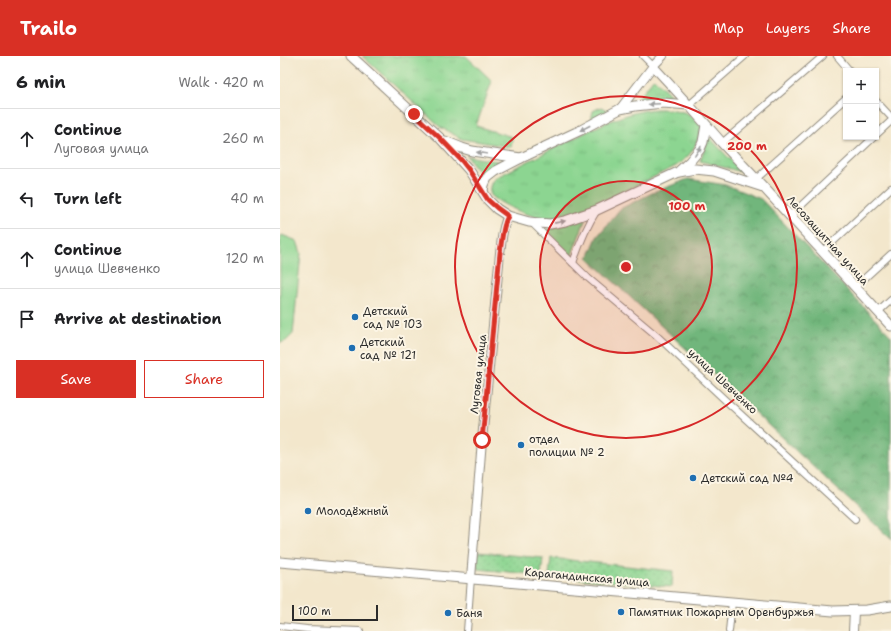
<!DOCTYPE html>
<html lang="en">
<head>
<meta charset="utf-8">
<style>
	body { margin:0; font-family:"Shantell Sans",sans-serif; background:#f6f6f6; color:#202124 }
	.controls { position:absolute; right:12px; top:12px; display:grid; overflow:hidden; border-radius:0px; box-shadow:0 1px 3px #0004 }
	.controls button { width:36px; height:36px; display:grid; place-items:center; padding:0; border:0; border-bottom:1px solid #e0e0e0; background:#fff; color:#202124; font:20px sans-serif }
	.scale { position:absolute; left:12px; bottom:10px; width:86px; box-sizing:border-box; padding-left:4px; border:2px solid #2b2b2b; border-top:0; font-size:11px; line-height:14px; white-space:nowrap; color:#2b2b2b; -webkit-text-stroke:3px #fcf5e5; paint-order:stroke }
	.stop { position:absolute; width:12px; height:12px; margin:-9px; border:3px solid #d93025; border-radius:50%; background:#fff }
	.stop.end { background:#d93025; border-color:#fff; box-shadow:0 1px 4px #0008 }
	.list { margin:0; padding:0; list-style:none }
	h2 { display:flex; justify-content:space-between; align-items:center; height:52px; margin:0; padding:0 16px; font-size:17px }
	h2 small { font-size:13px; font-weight:400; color:#757577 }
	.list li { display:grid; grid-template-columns:26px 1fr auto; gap:12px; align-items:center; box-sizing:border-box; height:60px; padding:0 16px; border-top:1px solid #e0e0e0 }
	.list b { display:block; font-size:15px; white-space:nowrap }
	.list p { margin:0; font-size:13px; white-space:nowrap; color:#757577 }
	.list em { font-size:13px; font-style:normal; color:#757577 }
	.actions { display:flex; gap:8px; padding:12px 16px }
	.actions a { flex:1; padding:9px 0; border:1px solid #d93025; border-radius:0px; text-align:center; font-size:14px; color:#d93025 }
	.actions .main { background:#d93025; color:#fff }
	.icon { flex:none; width:22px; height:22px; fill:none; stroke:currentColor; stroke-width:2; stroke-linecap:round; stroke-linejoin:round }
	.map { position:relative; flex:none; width:611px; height:575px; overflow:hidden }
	header { display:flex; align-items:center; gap:24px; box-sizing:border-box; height:56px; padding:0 20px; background:#d93025; color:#fff }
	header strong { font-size:19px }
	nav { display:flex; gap:22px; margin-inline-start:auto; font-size:14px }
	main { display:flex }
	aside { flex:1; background:#fff }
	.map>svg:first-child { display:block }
	.grass { fill:url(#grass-tufts); stroke:#5c805e }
	.forest { fill:url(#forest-crowns); stroke:#4e7053 }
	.park { fill:url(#park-dots); stroke:#5c805e }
	.garden { fill:#8cd591; stroke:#5c805e }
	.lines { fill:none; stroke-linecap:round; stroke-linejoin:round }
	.minor-casing { stroke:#8f897c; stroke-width:8 }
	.tertiary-casing { stroke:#8f897c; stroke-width:10 }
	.secondary-casing { stroke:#8f897c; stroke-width:11 }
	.minor { stroke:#fff; stroke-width:6 }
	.tertiary { stroke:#fff; stroke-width:8 }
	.secondary { stroke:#fff; stroke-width:9 }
	.oneway { fill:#a0a0a0 }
	.route { stroke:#d93025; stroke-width:5 }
	.ring { fill:none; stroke:#d62828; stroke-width:2 }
	.poi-dot { fill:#1f6fb2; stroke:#fcf5e5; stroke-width:1.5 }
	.labels { text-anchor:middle; stroke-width:4; stroke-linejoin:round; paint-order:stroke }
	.street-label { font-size:11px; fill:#2b2b2b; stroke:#fcf5e5 }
	.poi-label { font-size:11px; fill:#2b2b2b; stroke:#fcf5e5; text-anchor:start }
	.centre { fill:#d62828; stroke:#fcf5e5; stroke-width:2 }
	.ring-label { font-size:12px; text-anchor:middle; font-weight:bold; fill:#d62828; stroke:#fcf5e5; stroke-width:4; stroke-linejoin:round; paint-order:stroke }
</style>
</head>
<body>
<header>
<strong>Trailo</strong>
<nav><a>Map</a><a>Layers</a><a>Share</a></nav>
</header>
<main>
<aside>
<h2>6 min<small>Walk · 420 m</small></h2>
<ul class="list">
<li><svg class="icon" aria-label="ahead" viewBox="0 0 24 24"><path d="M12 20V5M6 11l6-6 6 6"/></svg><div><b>Continue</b><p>Луговая улица</p></div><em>260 m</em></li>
<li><svg class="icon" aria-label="left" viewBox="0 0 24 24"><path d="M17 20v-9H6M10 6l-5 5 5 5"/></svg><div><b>Turn left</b></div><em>40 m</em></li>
<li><svg class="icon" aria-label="ahead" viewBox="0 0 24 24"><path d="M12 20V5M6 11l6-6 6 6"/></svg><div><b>Continue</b><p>улица Шевченко</p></div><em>120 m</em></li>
<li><svg class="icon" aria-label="arrive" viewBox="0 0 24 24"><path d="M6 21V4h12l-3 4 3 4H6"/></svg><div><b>Arrive at destination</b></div></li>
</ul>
<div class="actions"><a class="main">Save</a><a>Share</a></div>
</aside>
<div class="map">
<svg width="611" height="575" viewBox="0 0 611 575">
	<defs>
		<pattern id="grass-tufts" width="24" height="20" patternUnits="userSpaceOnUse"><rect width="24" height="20" fill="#8cd591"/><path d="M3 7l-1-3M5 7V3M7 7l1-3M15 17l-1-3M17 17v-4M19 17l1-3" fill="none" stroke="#79b77d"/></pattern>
		<pattern id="forest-crowns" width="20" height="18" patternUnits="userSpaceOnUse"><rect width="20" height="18" fill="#71b67b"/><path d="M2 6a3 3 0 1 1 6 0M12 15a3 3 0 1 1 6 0" fill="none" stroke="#5d9465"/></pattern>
		<pattern id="park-dots" width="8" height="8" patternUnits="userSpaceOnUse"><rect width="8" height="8" fill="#8cd591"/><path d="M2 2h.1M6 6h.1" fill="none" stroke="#79b77d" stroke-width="1.8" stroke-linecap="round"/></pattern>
	</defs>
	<rect width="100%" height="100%" fill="#fcf5e5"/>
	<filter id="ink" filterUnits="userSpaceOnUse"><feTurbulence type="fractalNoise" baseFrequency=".025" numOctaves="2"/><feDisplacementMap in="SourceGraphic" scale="8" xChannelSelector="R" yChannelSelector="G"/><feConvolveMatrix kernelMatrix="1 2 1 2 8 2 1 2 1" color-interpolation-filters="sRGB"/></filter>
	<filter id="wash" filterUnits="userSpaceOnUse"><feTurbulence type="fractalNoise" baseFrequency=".012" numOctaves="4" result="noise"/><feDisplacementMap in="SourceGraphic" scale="16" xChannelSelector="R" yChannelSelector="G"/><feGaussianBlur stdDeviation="0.9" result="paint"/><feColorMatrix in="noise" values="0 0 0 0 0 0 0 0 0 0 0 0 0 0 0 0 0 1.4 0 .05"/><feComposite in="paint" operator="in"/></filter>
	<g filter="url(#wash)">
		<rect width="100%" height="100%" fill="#f3e7cc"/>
		<g class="grass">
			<polygon points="82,0 186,0 212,25 196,70 232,81 231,91 182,83 160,71"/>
			<polygon points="374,22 395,44 357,44"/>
			<polygon points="321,51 328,55 311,64 313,55"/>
			<path d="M376 53C392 53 414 54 421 71 420 81 414 94 407 101 404 104 400 107 396 110 363 126 329 144 293 157 286 159 278 163 270 163 255 163 222 150 211 139 208 132 211 125 217 121 241 109 264 97 287 86 316 71 344 56 376 53Z"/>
			<polygon points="429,81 462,116 420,105"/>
			<polygon points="187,100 221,106 203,121"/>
			<polygon points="306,162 291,201 264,175"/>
		</g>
		<polygon class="forest" points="408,123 446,129 481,143 611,280 611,483 308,202 317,181 340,153 372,137"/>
		<g class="park">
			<polygon points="198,496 263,502 261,519 197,513"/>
			<polygon points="271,502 393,515 392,531 269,520"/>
		</g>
		<polygon class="garden" points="2,179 17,185 21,197 13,278 6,285 0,287 0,180"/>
	</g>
	<g filter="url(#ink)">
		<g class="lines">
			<g class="minor-casing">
				<g id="minor">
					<polyline points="363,0 373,10"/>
					<polyline points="557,0 570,15"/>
					<polyline points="596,45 611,61"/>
					<polyline points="409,49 465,0"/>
					<polyline points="596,79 611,65"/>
					<polyline points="442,87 543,0"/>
					<polyline points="476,123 566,42"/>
					<polyline points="510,160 594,81"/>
					<polyline points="251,166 308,222 377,280 444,343 575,463"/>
					<polyline points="542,196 611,132"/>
					<path d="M293 207C299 189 306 171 317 154"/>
					<polyline points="575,231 611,198"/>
					<polyline points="598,256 611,244"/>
					<polyline points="0,570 27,573 80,575"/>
					<polyline points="187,575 191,522"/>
					<polyline points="449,575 452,546"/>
				</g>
			</g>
			<g class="tertiary-casing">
				<g id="tertiary">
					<polyline points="373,10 409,49"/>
					<polyline points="340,53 373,10 383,0"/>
					<path d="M191 522 202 384 220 197C222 184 222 171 228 160"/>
					<polyline points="573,575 574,555"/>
				</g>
			</g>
			<g class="secondary-casing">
				<g id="secondary">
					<polyline points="71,0 160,82 189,114 208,144 217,153 228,160 249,166 270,168 285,165 317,154 398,116 410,105 420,93 423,86 426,69"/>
					<polyline points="165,85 182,92 192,95 241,102"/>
					<polyline points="399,116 415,113 434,115 483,131"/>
					<polyline points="203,135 204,129 207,122 216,115 241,102 301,74 340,53 355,50 383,47 409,49 442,87 476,123 611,270"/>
					<polyline points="0,506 553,555 587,554 611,550"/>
				</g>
			</g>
			<use href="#minor" class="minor"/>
			<use href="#tertiary" class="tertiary"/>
			<use href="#secondary" class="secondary"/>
		</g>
		<defs><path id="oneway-solid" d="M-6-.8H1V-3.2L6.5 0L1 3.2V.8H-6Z"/></defs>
		<g class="oneway">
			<use href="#oneway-solid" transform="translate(374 48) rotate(177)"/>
			<use href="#oneway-solid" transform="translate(305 72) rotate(152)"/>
			<use href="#oneway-solid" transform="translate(418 95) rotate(-57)"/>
			<use href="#oneway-solid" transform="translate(202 97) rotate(-171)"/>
			<use href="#oneway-solid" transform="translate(280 166) rotate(-11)"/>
		</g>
	</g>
	<g class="lines" filter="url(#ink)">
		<path class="route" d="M134 58 160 82 182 105 189 114 208 144 217 152 228 160C222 171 222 184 220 197L202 384"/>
	</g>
	<circle cx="346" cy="211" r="86" fill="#d62828" fill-opacity=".12"/>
	<g class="ring">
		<circle cx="346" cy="211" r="86"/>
		<circle cx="346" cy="211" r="171"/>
	</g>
	<g class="poi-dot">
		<circle cx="75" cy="261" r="4"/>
		<circle cx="72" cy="292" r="4"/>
		<circle cx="241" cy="389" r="4"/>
		<circle cx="413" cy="422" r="4"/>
		<circle cx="28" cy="455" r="4"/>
		<circle cx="341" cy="556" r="4"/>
		<circle cx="168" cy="557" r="4"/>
	</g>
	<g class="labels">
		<g class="street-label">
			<text transform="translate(548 184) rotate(48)" y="4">Лесозащитная улица</text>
			<text transform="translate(198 318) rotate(-84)" y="4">Луговая улица</text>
			<text transform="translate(443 325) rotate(43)" y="4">улица Шевченко</text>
			<text transform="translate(307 521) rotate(5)" y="4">Карагандинская улица</text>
		</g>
		<g class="poi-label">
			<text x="83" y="259">Детский<tspan x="83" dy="13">сад № 103</tspan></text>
			<text x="80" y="290">Детский<tspan x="80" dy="13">сад № 121</tspan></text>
			<text x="249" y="387">отдел<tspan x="249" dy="13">полиции № 2</tspan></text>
			<text x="421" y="426">Детский сад №4</text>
			<text x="36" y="459">Молодёжный</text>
			<text x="349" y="560">Памятник Пожарным Оренбуржья</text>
			<text x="176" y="561">Баня</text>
		</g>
	</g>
	<circle cx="346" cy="211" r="6" class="centre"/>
	<g class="ring-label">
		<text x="467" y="94">200 m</text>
		<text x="407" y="154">100 m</text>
	</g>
</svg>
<div class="controls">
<button>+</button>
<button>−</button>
</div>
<div class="scale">100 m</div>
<div class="stop" style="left:202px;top:384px"></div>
<div class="stop end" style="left:134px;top:58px"></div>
</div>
</main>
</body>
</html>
